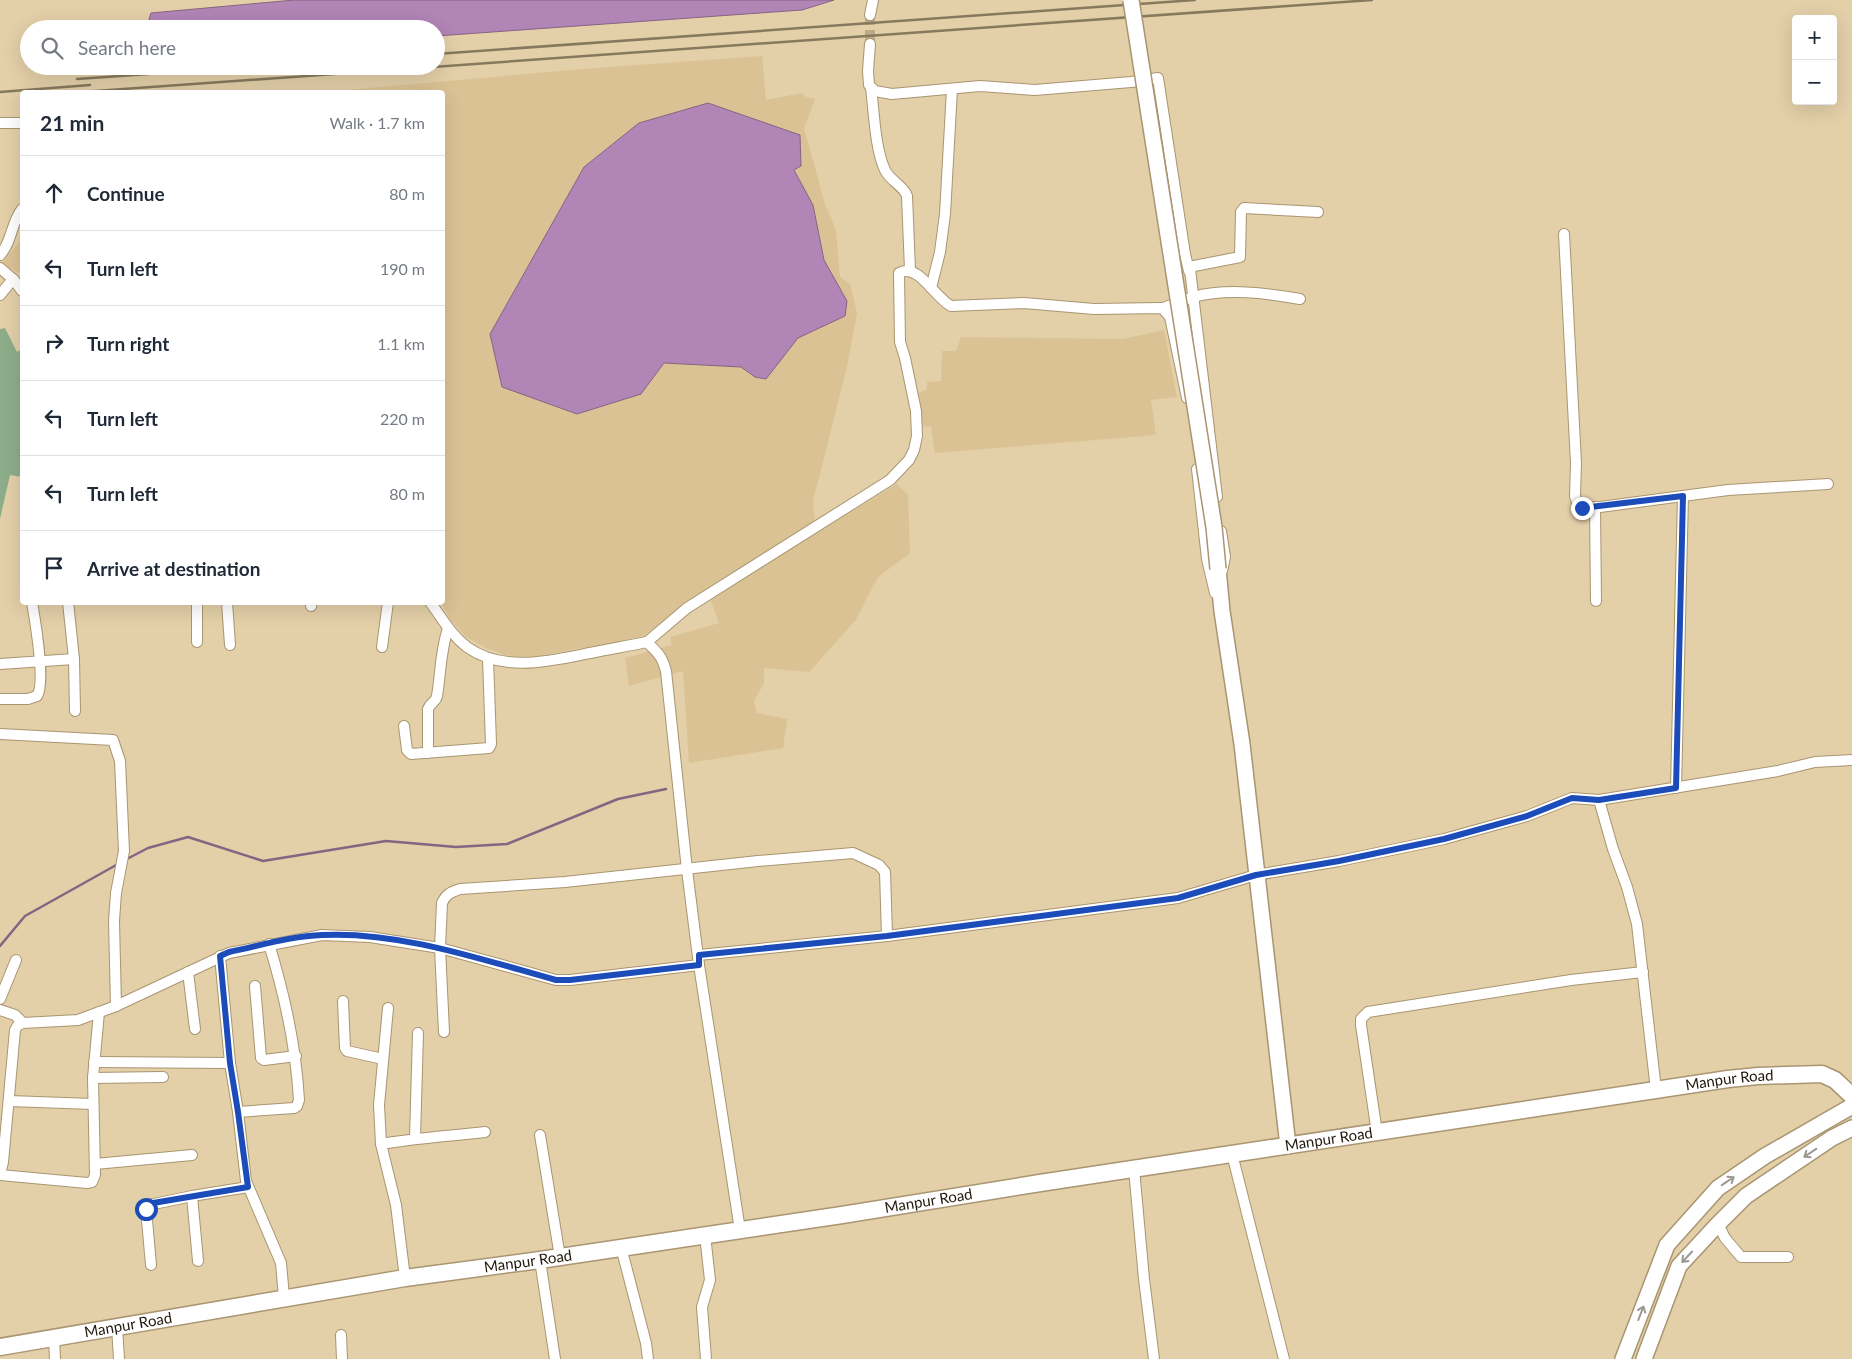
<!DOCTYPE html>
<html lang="en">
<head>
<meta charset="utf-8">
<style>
	body { margin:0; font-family:Lato,sans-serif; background:#f2f2f3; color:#1f2937 }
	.controls { position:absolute; right:15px; top:15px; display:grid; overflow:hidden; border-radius:5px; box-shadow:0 5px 20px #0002 }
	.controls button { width:45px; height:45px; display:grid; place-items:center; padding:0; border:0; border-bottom:1px solid #e0e1e3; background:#fff; color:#1f2937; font:25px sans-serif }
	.stop { position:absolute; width:15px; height:15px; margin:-11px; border:4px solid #1b4cb9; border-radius:50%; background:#fff }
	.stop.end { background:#1b4cb9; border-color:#fff; box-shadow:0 1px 5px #0008 }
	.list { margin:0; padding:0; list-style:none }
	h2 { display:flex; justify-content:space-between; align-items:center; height:65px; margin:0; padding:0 20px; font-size:21px }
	h2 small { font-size:16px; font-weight:400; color:#747a83 }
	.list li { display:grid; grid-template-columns:32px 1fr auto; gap:15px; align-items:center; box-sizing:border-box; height:75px; padding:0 20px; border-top:1px solid #e0e1e3 }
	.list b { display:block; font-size:19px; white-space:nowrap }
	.list em { font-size:16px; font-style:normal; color:#747a83 }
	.icon { flex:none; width:28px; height:28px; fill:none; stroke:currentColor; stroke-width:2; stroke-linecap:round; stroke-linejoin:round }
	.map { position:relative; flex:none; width:1852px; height:1359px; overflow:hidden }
	.search { position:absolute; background:#fff; box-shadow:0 5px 20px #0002; left:20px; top:20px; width:425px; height:55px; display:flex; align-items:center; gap:12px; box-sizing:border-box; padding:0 18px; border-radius:28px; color:#747a83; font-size:19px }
	.panel { position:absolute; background:#fff; box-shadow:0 5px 20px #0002; left:20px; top:90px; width:425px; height:515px; border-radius:5px }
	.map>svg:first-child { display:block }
	.built { fill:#dbc295 }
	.green { fill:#8dad8a }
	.water { fill:#b185b6; stroke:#866482 }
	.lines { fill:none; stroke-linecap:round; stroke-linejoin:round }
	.stream { stroke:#866482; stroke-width:2.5 }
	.minor-tunnel { stroke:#bcaa88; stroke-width:10; stroke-dasharray:10 5; stroke-linecap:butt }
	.minor-casing { stroke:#a99571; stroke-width:12 }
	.primary-casing { stroke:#a99571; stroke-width:18 }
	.trunk-casing { stroke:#a99571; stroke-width:19 }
	.minor { stroke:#fff; stroke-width:10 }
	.primary { stroke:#fff; stroke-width:15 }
	.trunk { stroke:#fff; stroke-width:16 }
	.rail { stroke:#87795e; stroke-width:2.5 }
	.primary-bridge-casing { stroke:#a99571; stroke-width:18; stroke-linecap:butt }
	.primary-bridge { stroke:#fff; stroke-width:15 }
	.oneway { stroke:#9b9791 }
	.route { stroke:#1b4cb9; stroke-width:6 }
	.labels { text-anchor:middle; stroke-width:4.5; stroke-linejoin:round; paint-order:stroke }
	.street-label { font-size:15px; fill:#20180a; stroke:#f1dcb5 }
</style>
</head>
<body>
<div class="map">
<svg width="1852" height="1359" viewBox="0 0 1852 1359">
	<rect width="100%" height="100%" fill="#e3cfa8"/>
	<g class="built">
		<polygon points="762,56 766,100 802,93 806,97 815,99 804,128 825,204 836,230 840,277 850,284 857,313 847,367 813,501 815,522 735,574 733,572 686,604 643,636 628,640 531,657 505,655 486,648 466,637 449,618 442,603 442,92 324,92 582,69"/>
		<polygon points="22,239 22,275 2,263"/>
		<polygon points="1164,330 1177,397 1151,400 1156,435 935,453 931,427 919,426 919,393 927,389 927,382 941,381 942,351 956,351 961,337 1123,339"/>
		<polygon points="897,484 908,495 910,553 878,577 855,621 809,672 764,668 764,683 754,701 757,713 787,719 783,748 689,763 683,671 629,686 625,658 672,645 670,637 719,623 710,598"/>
	</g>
	<polygon class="green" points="5,328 17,352 22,349 22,477 10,475 0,519 0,329"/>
	<g class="water">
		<polygon points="294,0 834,0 802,10 436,36 436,29 146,29 151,13"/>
		<polygon points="708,103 800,135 801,166 794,170 813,205 824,260 847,301 845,316 798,338 766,379 755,377 741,367 664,363 641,394 577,414 502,387 490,334 584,167 639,123"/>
	</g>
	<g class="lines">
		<g class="stream">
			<polyline points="125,860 148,848 188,837 263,861 386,841 456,847 507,844 618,799 666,789"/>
			<polyline points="0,946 25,916 118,864"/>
		</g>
		<polyline class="minor-tunnel" points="870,15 870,44"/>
		<g class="minor-casing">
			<g id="minor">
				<polyline points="870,15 873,0"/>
				<polyline points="870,44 868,71 869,85 875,91 892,94 980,86 1035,90 1131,82 1158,78 1185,254 1189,271"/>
				<path d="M871 88C874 111 875 149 885 170 890 181 904 186 907 196L910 270"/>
				<polyline points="0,123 22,123"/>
				<polyline points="1564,234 1576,463 1575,496 1578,506 1585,509 1728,490 1828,484"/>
				<path d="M0 255C12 242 11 223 22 209"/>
				<polyline points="0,268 14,280 22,291"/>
				<polyline points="931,288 940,252 945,214 952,89"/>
				<polyline points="0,295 13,279"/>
				<path d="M1163 308C1173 305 1183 300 1193 297 1227 288 1266 293 1300 299"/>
				<polyline points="1197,469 1207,559 1215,593"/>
				<polyline points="1217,497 1190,269 1194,266 1240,257 1241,212 1244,208 1318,212"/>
				<polyline points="1595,507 1596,601"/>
				<polyline points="1221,531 1225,557 1222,571"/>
				<polyline points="68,602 74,659 75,711"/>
				<polyline points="197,602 197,642"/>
				<polyline points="227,602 230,645"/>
				<path d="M430 602C442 618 451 635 467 647 503 673 551 661 590 653 609 649 628 646 647 642 658 654 661 654 666 671L687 870 699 965 740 1230"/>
				<polyline points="311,606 312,602"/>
				<path d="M647 642 687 608 890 480 909 460 914 450 917 436 916 411 905 358 900 342 899 273C918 262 935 298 951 306L1024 303 1094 309 1162 308 1170 317 1187 398"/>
				<polyline points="382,647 388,602"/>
				<polyline points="0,664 74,659"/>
				<path d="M0 699H28L37 696C46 683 35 620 32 602"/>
				<polyline points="404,726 407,750 411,754 489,748 491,744 488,658"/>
				<polyline points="0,734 113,740 120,761 124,851 116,893 114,921 116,1006"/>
				<path d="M428 753V709C430 703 436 702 437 696 441 672 440 653 448 628"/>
				<polyline points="1676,788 1683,496"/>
				<polyline points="1599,800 1613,849 1627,887 1637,924 1656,1090"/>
				<polyline points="699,955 887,936 1178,898 1256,875 1339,861 1444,839 1527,816 1572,798 1599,800 1778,771 1815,762 1852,760"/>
				<polyline points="220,956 230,1063 238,1112 246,1181 281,1263 284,1297"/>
				<polyline points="188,972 195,1029"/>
				<polyline points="255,986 261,1058 264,1060 296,1056"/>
				<polyline points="0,999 16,960"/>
				<polyline points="343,1001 345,1048 347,1051 383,1059"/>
				<polyline points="388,1008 379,1105 381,1144 396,1205 405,1278"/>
				<polyline points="0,1010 15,1015 23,1023"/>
				<path d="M444 1032 440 948 442 903C446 894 451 892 460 889L565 882 758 861 853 853 879 865 885 872 887 936"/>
				<polyline points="94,1062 230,1063"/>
				<polyline points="93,1078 163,1077"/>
				<polyline points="9,1101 93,1104"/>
				<path d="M238 1112 294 1108 297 1106 299 1100C296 1046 285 996 269 944"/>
				<polyline points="1377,1133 1361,1025 1361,1019 1368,1012 1571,980 1643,972"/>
				<polyline points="540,1135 560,1257"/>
				<polyline points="415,1138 418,1033"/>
				<path d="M381 1144C416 1138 450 1136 485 1132"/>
				<polyline points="1232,1154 1284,1359"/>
				<polyline points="95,1164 192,1155"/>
				<polyline points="1134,1169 1144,1279 1154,1359"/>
				<polyline points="0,1174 3,1162 15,1030 18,1025 23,1023 78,1020 116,1006 229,953 322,935 370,937 440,948 556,980 570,980 699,965"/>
				<polyline points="0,1175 87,1183 92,1182 95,1175 93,1078 99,1012"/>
				<polyline points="192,1196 198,1261"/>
				<polyline points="1718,1224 1725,1238 1741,1257 1788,1257"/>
				<polyline points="705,1235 710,1280 702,1307 706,1359"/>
				<polyline points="621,1247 646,1343 648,1359"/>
				<polyline points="540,1260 555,1359"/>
				<polyline points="151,1265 146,1209 149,1205 192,1196 248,1187"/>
				<polyline points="117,1327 119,1359"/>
				<polyline points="341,1335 342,1359"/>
				<polyline points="54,1338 55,1359"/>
			</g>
		</g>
		<g class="primary-casing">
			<g id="primary">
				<polyline points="1218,569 1222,611 1242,744 1288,1146"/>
				<polyline points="1623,1359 1667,1245 1718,1188 1765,1156 1852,1106"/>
				<polyline points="1644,1359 1679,1266 1718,1224 1746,1196 1832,1138 1852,1128"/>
			</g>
		</g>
		<g class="trunk-casing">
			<g id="trunk">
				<path id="s1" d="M0 1347 405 1278 540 1260 842 1215 1040 1183 1728 1079 1758 1076 1822 1074 1835 1080 1852 1096"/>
			</g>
		</g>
		<use href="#minor" class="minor"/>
		<use href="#primary" class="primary"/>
		<use href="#trunk" class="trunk"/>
		<g class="rail">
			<polyline points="436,54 1195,0"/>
			<polyline points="77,79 262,66"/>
			<polyline points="0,92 90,85"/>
			<polyline points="81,92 1372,0"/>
		</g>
		<g class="primary-bridge-casing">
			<polyline id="primary-bridge" points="1131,0 1214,527 1218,569"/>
		</g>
		<use href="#primary-bridge" class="primary-bridge"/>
	</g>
	<defs><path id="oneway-shaft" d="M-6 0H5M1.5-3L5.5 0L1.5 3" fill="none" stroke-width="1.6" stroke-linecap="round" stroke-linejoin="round" transform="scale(1.25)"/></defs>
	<g class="oneway">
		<use href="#oneway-shaft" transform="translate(1810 1153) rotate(146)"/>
		<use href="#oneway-shaft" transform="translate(1728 1181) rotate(-34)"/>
		<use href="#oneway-shaft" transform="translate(1687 1257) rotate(133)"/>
		<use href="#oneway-shaft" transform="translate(1641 1313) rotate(-69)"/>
	</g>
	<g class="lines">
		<path class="route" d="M146 1209 149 1204 153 1203 248 1187 238 1112 230 1063 220 956 229 952C259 946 291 936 322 935 399 931 483 960 556 980H570L699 965V955L887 936 1178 898 1256 875 1339 861 1444 839 1527 816 1572 798 1599 800 1676 788 1683 496 1582 508"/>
	</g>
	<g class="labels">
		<g class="street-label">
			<text dy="5" stroke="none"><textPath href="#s1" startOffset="1750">Manpur Road</textPath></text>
			<text dy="5" stroke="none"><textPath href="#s1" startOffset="1345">Manpur Road</textPath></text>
			<text dy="5" stroke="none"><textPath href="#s1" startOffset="940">Manpur Road</textPath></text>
			<text dy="5" stroke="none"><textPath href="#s1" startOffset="535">Manpur Road</textPath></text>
			<text dy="5" stroke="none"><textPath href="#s1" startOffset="130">Manpur Road</textPath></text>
		</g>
	</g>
</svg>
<div class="controls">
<button>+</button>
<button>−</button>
</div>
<div class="stop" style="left:146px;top:1209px"></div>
<div class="stop end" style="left:1582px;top:508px"></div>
<div class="search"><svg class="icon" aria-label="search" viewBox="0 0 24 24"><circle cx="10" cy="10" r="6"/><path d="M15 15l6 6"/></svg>Search here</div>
<section class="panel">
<h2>21 min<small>Walk · 1.7 km</small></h2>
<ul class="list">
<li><svg class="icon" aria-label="ahead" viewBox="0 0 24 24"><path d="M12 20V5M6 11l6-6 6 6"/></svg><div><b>Continue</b></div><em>80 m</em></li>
<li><svg class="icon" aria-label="left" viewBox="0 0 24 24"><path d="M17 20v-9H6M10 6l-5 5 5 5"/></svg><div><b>Turn left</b></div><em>190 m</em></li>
<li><svg class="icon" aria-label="right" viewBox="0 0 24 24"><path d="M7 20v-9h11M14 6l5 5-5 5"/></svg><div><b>Turn right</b></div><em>1.1 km</em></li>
<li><svg class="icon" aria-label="left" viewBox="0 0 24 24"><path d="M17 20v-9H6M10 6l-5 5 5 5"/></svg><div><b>Turn left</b></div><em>220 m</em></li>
<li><svg class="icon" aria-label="left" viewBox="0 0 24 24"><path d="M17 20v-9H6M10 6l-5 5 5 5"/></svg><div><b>Turn left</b></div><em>80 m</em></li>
<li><svg class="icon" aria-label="arrive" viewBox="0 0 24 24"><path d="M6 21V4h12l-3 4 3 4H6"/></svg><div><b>Arrive at destination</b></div></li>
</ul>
</section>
</div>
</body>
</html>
